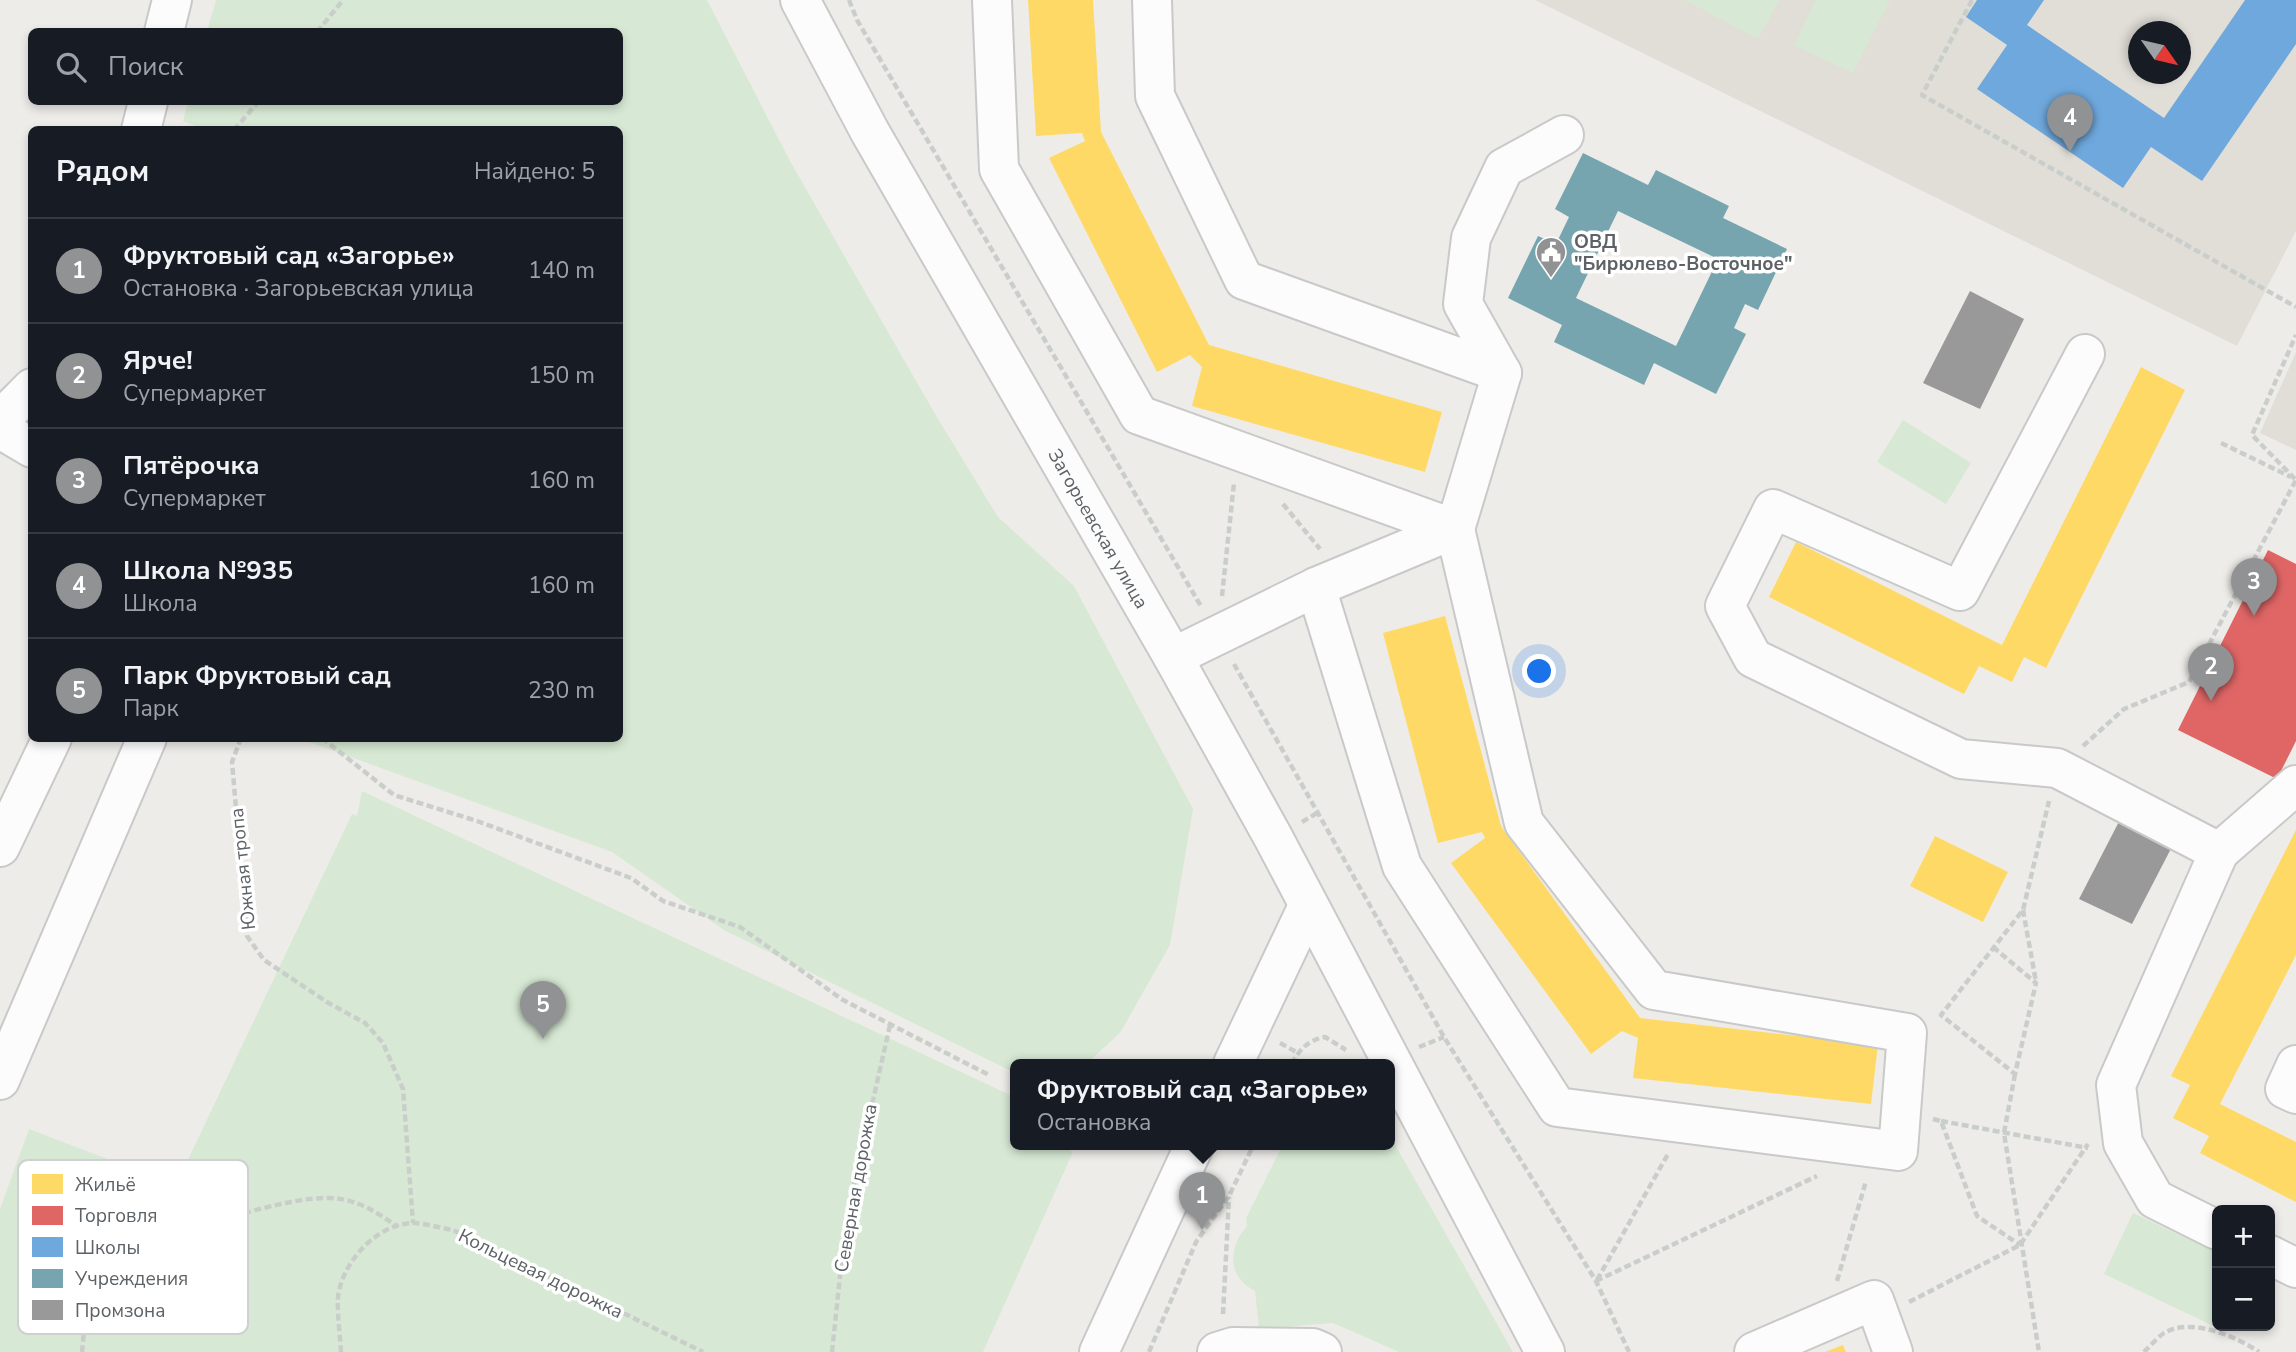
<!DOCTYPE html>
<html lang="ru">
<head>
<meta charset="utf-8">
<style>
	body { margin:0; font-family:"Nunito Sans",sans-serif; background:#20242c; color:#f1f3f6 }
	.controls { position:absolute; right:21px; bottom:21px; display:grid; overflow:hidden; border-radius:10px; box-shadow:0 4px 10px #0003 }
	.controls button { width:63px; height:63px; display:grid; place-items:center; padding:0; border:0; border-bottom:2px solid #363941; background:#171b24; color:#f1f3f6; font:35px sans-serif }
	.compass { position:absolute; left:2128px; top:21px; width:63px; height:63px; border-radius:50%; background:#171b24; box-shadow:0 4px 10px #0003; rotate:124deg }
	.you { position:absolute; left:1540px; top:672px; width:24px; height:24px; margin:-18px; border:5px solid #fff; border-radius:50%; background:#1a73e8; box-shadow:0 0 0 10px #1a73e833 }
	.badge { display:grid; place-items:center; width:46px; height:46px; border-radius:50%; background:#909294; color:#fff; font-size:23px; font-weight:700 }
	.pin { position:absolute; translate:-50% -58px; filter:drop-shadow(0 2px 4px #0008) }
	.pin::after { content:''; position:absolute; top:37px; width:24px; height:21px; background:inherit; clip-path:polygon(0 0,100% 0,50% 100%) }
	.popup { position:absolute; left:1010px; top:1059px; width:385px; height:91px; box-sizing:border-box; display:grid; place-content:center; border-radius:10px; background:#171b24; filter:drop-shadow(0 2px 5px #0005); font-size:23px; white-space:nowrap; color:#9ea1a6 }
	.popup b { font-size:26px; color:#f1f3f6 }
	.popup::after { content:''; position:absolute; left:50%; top:100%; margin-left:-14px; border:14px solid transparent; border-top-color:#171b24 }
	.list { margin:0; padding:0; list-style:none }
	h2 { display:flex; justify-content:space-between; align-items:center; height:91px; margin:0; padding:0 28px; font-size:30px }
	h2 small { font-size:23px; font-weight:400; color:#9ea1a6 }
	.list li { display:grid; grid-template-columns:46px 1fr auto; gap:21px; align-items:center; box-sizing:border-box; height:105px; padding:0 28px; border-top:2px solid #363941 }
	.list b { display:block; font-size:26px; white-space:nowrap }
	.list p { margin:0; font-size:23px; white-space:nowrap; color:#9ea1a6 }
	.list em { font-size:23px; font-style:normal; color:#9ea1a6 }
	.icon { flex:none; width:38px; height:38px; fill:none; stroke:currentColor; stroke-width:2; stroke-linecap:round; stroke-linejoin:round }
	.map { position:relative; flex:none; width:2296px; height:1352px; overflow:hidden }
	.search { position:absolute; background:#171b24; box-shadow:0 4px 10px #0003; left:28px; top:28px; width:595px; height:77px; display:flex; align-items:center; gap:18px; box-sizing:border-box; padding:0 24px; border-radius:10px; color:#9ea1a6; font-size:26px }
	.panel { position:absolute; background:#171b24; box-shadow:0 4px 10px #0003; left:28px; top:126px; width:595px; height:616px; border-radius:10px }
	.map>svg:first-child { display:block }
	.education { fill:#e1ded8; fill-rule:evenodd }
	.green { fill:#d7e9d4 }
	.homes { fill:#ffd966 }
	.shops { fill:#e06666 }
	.schools { fill:#6fa8dc }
	.public { fill:#76a5af; fill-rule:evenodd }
	.industry { fill:#999 }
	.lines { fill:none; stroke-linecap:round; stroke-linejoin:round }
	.minor-casing { stroke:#c9c9c9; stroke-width:42 }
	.path { stroke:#cacecb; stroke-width:4.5; stroke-dasharray:7 3.5; stroke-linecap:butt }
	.minor { stroke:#fcfcfc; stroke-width:38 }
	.labels { text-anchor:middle; stroke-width:7; stroke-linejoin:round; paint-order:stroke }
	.poi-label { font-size:19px; font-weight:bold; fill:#5d6266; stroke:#fff; text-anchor:start }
	.street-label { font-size:19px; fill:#5d6266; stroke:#fff }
	.key { fill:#fff; stroke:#ced0d1; stroke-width:2 }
	.key-label { font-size:19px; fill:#5d6266 }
</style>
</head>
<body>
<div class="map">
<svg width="2296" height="1352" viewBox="0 0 2296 1352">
	<rect width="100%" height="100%" fill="#eeece8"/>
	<g class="education">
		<path d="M1535 0H2296V231L2237 346ZM2138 32H2180V74H2138Z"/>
		<polygon points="2296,352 2296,450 2260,433"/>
	</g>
	<g class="green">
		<polygon points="216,0 707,0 790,161 935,414 998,517 1074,586 1193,809 1170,945 1120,1033 1086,1064 1015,1064 1015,1073 724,930 612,852 301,739 620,738 620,130 203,129 183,121 188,102 620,102 620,32 207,31"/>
		<polygon points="1685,0 1779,0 1758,39"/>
		<polygon points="1816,0 1890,0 1853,73 1794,45"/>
		<polygon points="1903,420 1971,463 1946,504 1877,462"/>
		<polygon points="362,791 1008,1094 1015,1101 1015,1144 1057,1144 1073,1152 983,1352 0,1352 0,1209 29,1129 176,1185 352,814 357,816"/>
		<path d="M1389 1134 1513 1352H1399L1333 1323 1259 1329 1255 1291C1227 1277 1228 1247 1247 1226L1246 1218 1283 1144H1389Z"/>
		<polygon points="2133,1213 2217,1253 2217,1326 2227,1326 2224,1331 2104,1274"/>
	</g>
	<g class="homes">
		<polygon points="1028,0 1093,0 1101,132 1209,345 1442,412 1425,472 1192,406 1202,367 1190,355 1157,372 1049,158 1085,141 1082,133 1036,136"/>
		<polygon points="2141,367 2185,390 2046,668 2024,657 2012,682 1979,666 1964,694 1769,597 1796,542 2002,645"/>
		<polygon points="1445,616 1501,826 1640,1018 1878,1045 1871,1104 1633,1078 1638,1038 1622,1031 1591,1054 1451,863 1485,838 1482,832 1438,843 1383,633"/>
		<polygon points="2296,830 2296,955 2220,1104 2296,1142 2296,1202 2200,1153 2209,1136 2173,1118 2190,1085 2171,1076"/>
		<polygon points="1935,836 2008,872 1983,922 1910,886"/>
		<polygon points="1843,1345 1846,1352 1825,1352"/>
	</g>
	<polygon class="shops" points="2268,550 2296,564 2296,741 2277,779 2178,730"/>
	<polygon class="schools" points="1977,0 2044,0 2027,25 2164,118 2245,0 2296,0 2296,44 2202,181 2151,147 2123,188 1977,89 2007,45 1966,17"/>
	<path class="public" d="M1583 153 1648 185 1656 170 1729 206 1723 218 1787 249 1758 310 1745 304 1734 328 1746 334 1716 394 1654 363 1644 385 1554 342 1562 325 1508 298 1538 236 1556 244 1569 217 1555 209ZM1618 211 1718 259 1676 346 1576 298Z"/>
	<g class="industry">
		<polygon points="1970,291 2024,319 1980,409 1923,383"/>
		<polygon points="2125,810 2177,837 2132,924 2079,899"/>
	</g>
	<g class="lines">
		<g class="minor-casing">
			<g id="minor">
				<path id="s1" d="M800 0 870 132 1173 657 1273 837 1545 1352"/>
				<polyline points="992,0 999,169 1139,415 1455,529 1524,823 1654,990 1907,1033 1898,1151 1557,1107 1402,866 1316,587"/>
				<polyline points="1152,0 1155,96 1244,280 1502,373"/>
				<polyline points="164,32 172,0"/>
				<polyline points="141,130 148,102"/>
				<polyline points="2085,354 1960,591 1773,509 1725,606 1753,658 1961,759 2057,768 2219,852 2296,785"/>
				<polyline points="0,420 32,388"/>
				<polyline points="0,429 32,448"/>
				<polyline points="1173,657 1316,587 1455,529 1502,373 1463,304 1471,238 1504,168 1564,135"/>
				<polyline points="0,847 52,738"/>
				<polyline points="1233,1064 1308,906"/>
				<polyline points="2296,1065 2285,1089 2296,1094"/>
				<polyline points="0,1080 147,738"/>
				<polyline points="2217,1230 2155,1199 2123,1143 2116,1085 2219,852"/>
				<polyline points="2270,1255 2296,1268"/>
				<polyline points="1099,1352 1195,1144"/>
				<polyline points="1217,1352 1233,1347 1313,1348 1322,1352"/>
				<polyline points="1754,1352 1874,1300 1893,1352"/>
			</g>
		</g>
		<g class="path">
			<polyline points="849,0 857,20 1202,608"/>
			<polyline points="1972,0 1922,95 2296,307"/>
			<polyline points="317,32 343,0"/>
			<polyline points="234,130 258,102"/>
			<polyline points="2221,443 2291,477"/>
			<polyline points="2295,479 2252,435 2296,335"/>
			<polyline points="1283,504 1320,549"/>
			<polyline points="1222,596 1234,483"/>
			<polyline points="1234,664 1444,1037 1596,1281 1629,1352"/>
			<polyline points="241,738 232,762 247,936 264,960 327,1002 365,1023 383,1043 403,1089 413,1223"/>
			<polyline points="322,738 394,795 477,821 631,878 663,901 740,927 843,1000 989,1075"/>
			<polyline points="2083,746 2124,709 2189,682 2296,480"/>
			<polyline points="1302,822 1317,813"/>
			<polyline points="2023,910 2036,982"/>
			<polyline points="1993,947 2036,983 2015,1074 1941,1015 2023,910 2049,801"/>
			<polyline points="1280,1043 1298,1053"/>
			<polyline points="1419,1047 1444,1037"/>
			<path d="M1292 1064C1299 1049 1309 1040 1325 1037L1346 1050"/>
			<polyline points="2015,1074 2004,1133 2039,1352"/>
			<polyline points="1933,1119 1941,1121 1977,1216 2020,1245"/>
			<polyline points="1941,1121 2088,1148"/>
			<polyline points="1597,1280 1668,1154"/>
			<polyline points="1596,1281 1817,1176"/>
			<polyline points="1837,1281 1866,1181"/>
			<polyline points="1909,1302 2020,1245 2088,1144"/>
			<polyline points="1223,1314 1229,1197"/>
			<path d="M82 1352C85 1313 96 1261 125 1233 141 1217 178 1226 198 1225 209 1224 220 1219 230 1217 260 1209 293 1199 325 1198 354 1197 375 1211 398 1227"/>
			<path d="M341 1352C340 1334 337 1315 338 1297 342 1262 378 1222 415 1223 427 1224 441 1228 453 1230L703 1352"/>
			<polyline points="832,1352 846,1220 890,1025"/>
			<polyline points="1149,1352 1196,1242 1229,1196 1254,1144"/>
			<path d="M2144 1352C2150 1346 2157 1338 2164 1333 2191 1317 2235 1336 2259 1352"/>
		</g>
		<use href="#minor" class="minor"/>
	</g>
	<defs>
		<g id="civic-pin" transform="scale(1.575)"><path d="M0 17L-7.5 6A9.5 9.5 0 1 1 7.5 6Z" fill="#909294" stroke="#fff"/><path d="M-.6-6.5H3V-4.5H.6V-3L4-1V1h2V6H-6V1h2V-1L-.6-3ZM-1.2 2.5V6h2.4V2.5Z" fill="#fff"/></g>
	</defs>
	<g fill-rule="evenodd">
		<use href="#civic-pin" x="1551" y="252"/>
	</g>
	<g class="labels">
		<g class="poi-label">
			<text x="1574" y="248">ОВД<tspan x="1574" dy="22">"Бирюлево-Восточное"</tspan></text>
		</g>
		<g class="street-label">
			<text dy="7" stroke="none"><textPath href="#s1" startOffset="607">Загорьевская улица</textPath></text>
			<text transform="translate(242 869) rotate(-96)" y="7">Южная тропа</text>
			<text transform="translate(855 1188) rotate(-80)" y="7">Северная дорожка</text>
			<text transform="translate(541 1273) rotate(26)" y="7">Кольцевая дорожка</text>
		</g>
	</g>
	<rect x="18" y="1160" width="230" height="174" rx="10" class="key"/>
	<rect x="32" y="1174" width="31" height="20" fill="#ffd966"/>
	<rect x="32" y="1206" width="31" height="19" fill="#e06666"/>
	<rect x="32" y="1237" width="31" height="20" fill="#6fa8dc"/>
	<rect x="32" y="1269" width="31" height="19" fill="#76a5af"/>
	<rect x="32" y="1300" width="31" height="20" fill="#999"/>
	<g class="key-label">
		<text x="75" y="1191">Жильё</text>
		<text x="75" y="1222">Торговля</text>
		<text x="75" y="1254">Школы</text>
		<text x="75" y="1285">Учреждения</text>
		<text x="75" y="1317">Промзона</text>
	</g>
</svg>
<div class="controls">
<button>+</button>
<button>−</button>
</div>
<svg class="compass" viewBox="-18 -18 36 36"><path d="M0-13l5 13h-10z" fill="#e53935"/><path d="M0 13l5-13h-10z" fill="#9ea1a6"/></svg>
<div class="you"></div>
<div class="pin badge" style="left:1202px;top:1230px">1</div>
<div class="popup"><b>Фруктовый сад «Загорье»</b>Остановка</div>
<div class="pin badge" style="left:2211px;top:701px">2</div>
<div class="pin badge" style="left:2254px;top:616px">3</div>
<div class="pin badge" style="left:2070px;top:152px">4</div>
<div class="pin badge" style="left:543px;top:1039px">5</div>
<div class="search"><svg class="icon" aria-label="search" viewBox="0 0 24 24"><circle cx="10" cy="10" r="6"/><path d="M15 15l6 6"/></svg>Поиск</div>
<section class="panel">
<h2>Рядом<small>Найдено: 5</small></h2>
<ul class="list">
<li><span class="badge">1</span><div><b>Фруктовый сад «Загорье»</b><p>Остановка · Загорьевская улица</p></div><em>140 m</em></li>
<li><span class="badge">2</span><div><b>Ярче!</b><p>Супермаркет</p></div><em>150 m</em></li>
<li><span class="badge">3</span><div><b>Пятёрочка</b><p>Супермаркет</p></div><em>160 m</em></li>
<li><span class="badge">4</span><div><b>Школа №935</b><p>Школа</p></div><em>160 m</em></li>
<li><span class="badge">5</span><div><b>Парк Фруктовый сад</b><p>Парк</p></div><em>230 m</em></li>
</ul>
</section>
</div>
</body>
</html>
